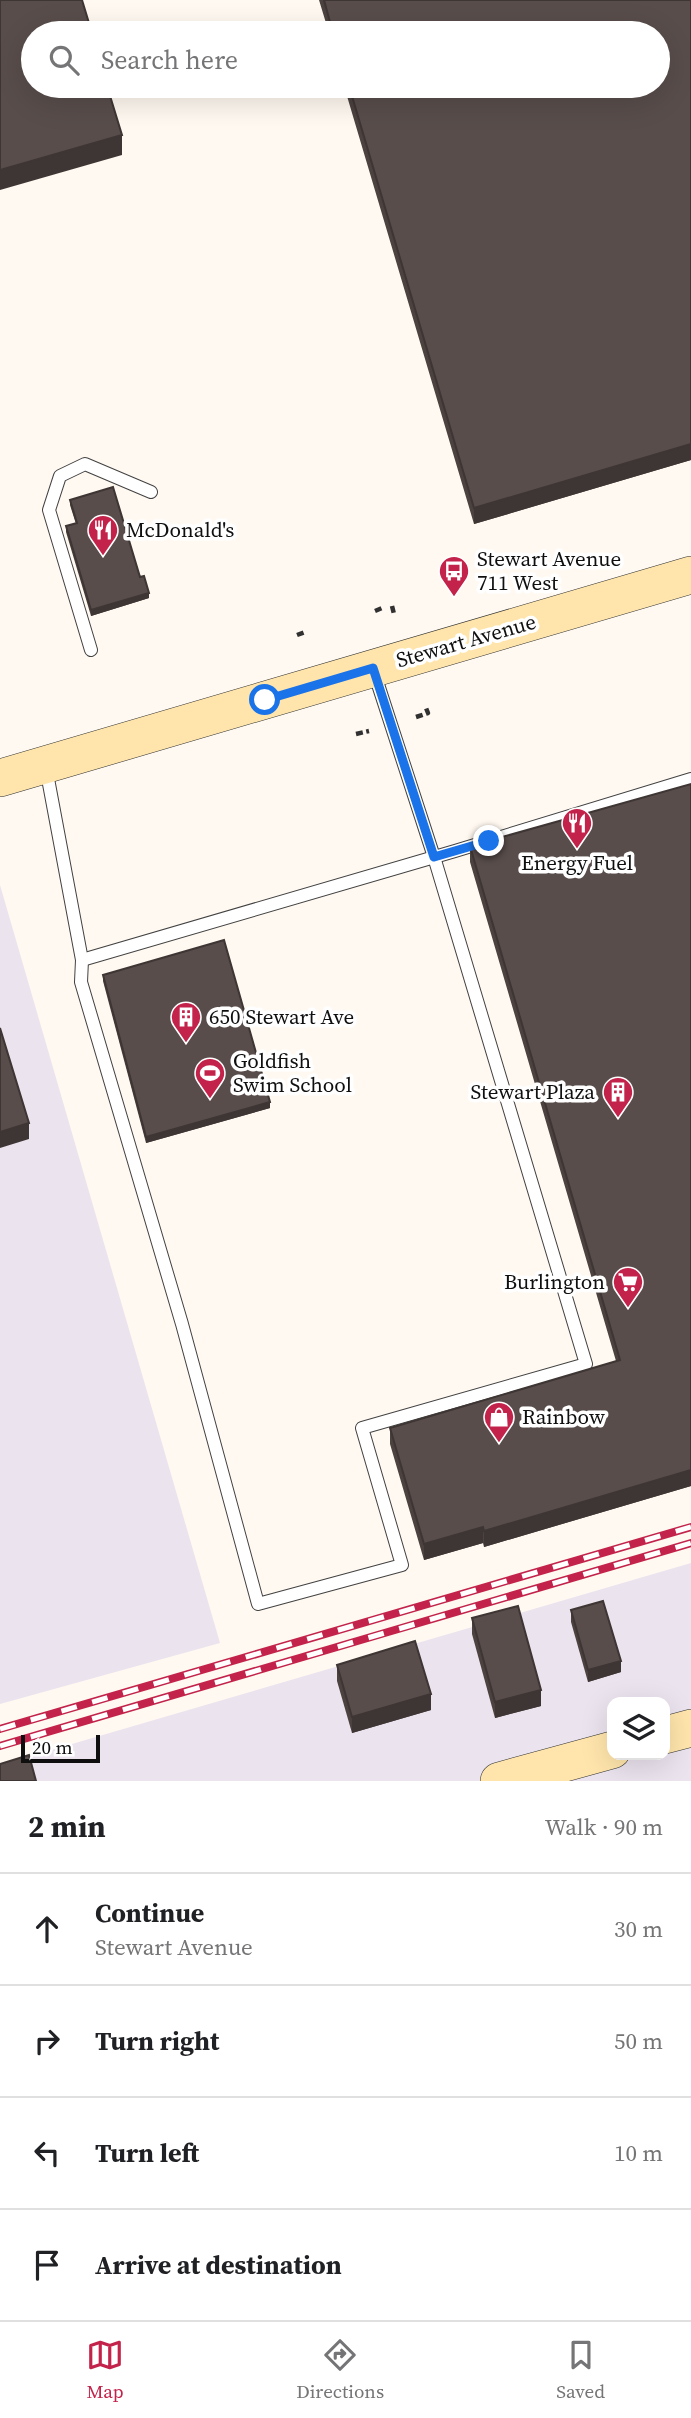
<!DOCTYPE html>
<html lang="en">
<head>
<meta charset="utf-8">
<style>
	body { margin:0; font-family:"Source Serif 4",serif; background:#f6f6f6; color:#202124 }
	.controls { position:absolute; right:21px; bottom:21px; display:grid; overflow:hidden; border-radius:14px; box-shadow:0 7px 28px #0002 }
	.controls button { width:63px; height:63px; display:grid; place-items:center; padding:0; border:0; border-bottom:2px solid #e0e0e0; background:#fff; color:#202124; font:35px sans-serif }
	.scale { position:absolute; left:21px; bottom:18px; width:79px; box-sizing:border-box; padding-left:7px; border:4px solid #0f0f0f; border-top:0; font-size:19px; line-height:24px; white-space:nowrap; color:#0f0f0f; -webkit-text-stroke:5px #fff; paint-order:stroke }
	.stop { position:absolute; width:21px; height:21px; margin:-16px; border:5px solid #1a73e8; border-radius:50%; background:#fff }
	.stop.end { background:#1a73e8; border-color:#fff; box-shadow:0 2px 7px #0008 }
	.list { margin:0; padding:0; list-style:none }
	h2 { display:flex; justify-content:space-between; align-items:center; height:91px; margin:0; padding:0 28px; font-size:30px }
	h2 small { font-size:23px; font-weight:400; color:#757577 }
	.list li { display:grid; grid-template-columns:46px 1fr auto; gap:21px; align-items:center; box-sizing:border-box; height:112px; padding:0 28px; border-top:2px solid #e0e0e0 }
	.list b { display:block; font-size:26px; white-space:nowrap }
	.list p { margin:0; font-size:23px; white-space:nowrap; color:#757577 }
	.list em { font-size:23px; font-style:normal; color:#757577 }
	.icon { flex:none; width:38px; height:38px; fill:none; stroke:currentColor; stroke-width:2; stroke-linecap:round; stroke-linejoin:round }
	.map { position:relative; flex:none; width:691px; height:1781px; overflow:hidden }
	.search { position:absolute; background:#fff; box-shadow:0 7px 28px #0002; left:21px; right:21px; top:21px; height:77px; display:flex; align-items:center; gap:18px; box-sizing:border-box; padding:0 24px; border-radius:38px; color:#757577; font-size:26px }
	.sheet { height:539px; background:#fff }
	nav { display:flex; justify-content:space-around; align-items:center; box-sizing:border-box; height:98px; border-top:2px solid #e0e0e0; background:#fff; font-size:19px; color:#757577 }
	nav a { display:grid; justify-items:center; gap:4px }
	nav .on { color:#c3234a }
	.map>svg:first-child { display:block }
	.industrial { fill:#ebe3ee; fill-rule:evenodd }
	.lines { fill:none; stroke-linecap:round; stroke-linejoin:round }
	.lane-casing { stroke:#424242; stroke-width:14 }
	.secondary-casing { stroke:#313131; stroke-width:38 }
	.path { stroke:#313131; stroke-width:4.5; stroke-dasharray:7 3.5; stroke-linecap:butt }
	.lane { stroke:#fff; stroke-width:12 }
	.secondary { stroke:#ffe5ac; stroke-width:37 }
	.rail-casing { stroke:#c3234a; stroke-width:8 }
	.rail { stroke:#fff; stroke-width:5; stroke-dasharray:16; stroke-linecap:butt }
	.wall { fill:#4c4240 }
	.shaded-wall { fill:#3e3634 }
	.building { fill:#584d4b; stroke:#3e3634; stroke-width:2 }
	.route { stroke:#1a73e8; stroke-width:9 }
	.labels { text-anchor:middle; stroke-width:7; stroke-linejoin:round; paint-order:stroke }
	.poi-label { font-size:21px; fill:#0f0f0f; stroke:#fff; text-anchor:start }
	.street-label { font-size:21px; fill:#0f0f0f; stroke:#fff }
</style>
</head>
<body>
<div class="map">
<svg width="691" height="1781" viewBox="0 0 691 1781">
	<rect width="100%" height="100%" fill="#fff9f1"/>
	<g class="industrial">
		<polygon points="0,885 220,1643 0,1704"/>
		<path d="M691 1563V1781H0V1765ZM612 1702H665V1755H612Z"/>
	</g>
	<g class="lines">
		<g class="lane-casing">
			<g id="lane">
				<polyline points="91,650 49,510 60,476 85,464 151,492"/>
				<polyline points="46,768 82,960 81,982 182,1324 258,1604 402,1565 362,1428 586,1364 434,857 374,672"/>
				<polyline points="82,960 455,851 691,779"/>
			</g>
		</g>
		<g class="secondary-casing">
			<g id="secondary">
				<polyline points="0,778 691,575"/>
				<polyline points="665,1735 691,1728"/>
				<polyline points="499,1781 612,1750"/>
			</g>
		</g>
		<g class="path">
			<polyline points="392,606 394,614"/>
			<polyline points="375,611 382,608"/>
			<polyline points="297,635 305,632"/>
			<polyline points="416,717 428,713 426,708"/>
			<polyline points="356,734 369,731"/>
		</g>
		<use href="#lane" class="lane"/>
		<use href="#secondary" class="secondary"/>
		<g class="rail-casing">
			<g id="rail">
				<polyline points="0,1729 691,1527"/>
				<polyline points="0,1746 691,1543"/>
			</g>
		</g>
		<use href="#rail" class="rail"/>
	</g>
	<g class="wall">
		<polygon points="319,0 691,0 691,460 474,524 344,86 658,86 658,33 329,33"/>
		<polygon points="70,500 140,577 149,598 91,616 66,532 66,526 76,524 70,505"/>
		<polygon points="691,784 691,1486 484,1547 483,1543 424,1560 390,1444 390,1428 616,1361 470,862 470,846"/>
		<polygon points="103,975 270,1108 146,1143 103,981"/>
		<polygon points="571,1610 621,1672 588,1682 571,1622"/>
		<polygon points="472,1618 541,1706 495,1718 472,1634"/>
		<polygon points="337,1665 431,1710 352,1733 337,1681"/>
	</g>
	<g class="shaded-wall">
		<polygon points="122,135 122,155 0,190 0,170"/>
		<polygon points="691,444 691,460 474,524 474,508"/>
		<polygon points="149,593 149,598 91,616 91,610"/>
		<polygon points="270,1102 270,1108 146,1143 146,1137"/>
		<polygon points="29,1123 29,1139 0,1148 0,1132"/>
		<polygon points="691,1470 691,1486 484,1547 484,1531"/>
		<polygon points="483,1527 483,1543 424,1560 424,1544"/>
		<polygon points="621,1661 621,1672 588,1682 588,1670"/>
		<polygon points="541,1690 541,1706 495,1718 495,1702"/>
		<polygon points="431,1694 431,1710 352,1733 352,1717"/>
	</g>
	<g class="building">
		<polygon points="0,0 82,0 92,33 33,33 33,86 107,86 122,135 0,170"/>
		<polygon points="324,0 691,0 691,444 474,508 349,86 658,86 658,33 333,33"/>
		<polygon points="113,487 140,577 144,576 149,593 91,610 66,526 77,523 70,500"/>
		<polygon points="691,784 691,1470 484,1531 483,1527 424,1544 390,1428 620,1360 470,846"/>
		<polygon points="224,940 270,1102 146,1137 103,975"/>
		<polygon points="0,1028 29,1123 0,1132"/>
		<polygon points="603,1601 621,1661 588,1670 571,1610"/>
		<polygon points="518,1606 541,1690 495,1702 472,1618"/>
		<polygon points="415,1641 431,1694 352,1717 337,1665"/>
		<polygon points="29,1755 36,1781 0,1781 0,1764"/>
	</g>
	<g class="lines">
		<polyline class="route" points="265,700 373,668 434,857 489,841"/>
	</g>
	<defs>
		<g id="restaurant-pin" transform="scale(1.575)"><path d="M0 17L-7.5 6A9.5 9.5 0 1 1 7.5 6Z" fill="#c3234a" stroke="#fff"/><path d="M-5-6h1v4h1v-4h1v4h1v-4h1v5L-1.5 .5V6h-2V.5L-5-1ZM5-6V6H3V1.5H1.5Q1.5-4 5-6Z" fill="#fff"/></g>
		<g id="bus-pin" transform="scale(1.575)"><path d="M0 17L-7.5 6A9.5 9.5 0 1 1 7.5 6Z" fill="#c3234a" stroke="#fff"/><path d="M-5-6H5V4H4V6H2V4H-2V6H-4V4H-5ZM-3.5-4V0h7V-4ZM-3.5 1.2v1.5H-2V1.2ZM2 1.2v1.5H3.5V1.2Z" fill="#fff"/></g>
		<g id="building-pin" transform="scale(1.575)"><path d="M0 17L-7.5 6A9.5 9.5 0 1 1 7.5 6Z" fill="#c3234a" stroke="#fff"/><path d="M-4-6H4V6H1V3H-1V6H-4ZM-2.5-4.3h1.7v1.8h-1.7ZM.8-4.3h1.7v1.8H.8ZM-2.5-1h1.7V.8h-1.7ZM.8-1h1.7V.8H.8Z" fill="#fff"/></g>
		<g id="stadium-pin" transform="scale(1.575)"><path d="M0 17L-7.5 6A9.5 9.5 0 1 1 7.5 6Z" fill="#c3234a" stroke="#fff"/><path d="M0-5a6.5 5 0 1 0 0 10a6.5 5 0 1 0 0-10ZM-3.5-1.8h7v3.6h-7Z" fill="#fff"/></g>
		<g id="supermarket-pin" transform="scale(1.575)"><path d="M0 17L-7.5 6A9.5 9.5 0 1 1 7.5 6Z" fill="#c3234a" stroke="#fff"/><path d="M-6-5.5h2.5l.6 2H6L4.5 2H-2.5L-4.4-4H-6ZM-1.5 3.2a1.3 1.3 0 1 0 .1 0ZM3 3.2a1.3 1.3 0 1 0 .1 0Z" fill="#fff"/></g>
		<g id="shop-pin" transform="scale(1.575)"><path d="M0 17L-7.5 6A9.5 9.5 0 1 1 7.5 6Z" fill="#c3234a" stroke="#fff"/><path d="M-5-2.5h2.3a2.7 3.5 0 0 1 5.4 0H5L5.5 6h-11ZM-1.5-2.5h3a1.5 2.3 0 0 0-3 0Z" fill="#fff"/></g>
	</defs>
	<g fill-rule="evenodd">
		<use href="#restaurant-pin" x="103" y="530"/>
		<use href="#bus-pin" x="454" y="571"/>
		<use href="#restaurant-pin" x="577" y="823"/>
		<use href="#building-pin" x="186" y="1017"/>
		<use href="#stadium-pin" x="210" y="1073"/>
		<use href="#building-pin" x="618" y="1092"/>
		<use href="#supermarket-pin" x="628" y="1282"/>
		<use href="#shop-pin" x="499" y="1417"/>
	</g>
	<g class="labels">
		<g class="poi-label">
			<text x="126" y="537">McDonald's</text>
			<text x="477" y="566">Stewart Avenue<tspan x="477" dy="24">711 West</tspan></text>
			<text x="577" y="870" text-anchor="middle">Energy Fuel</text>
			<text x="209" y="1024">650 Stewart Ave</text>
			<text x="233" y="1068">Goldfish<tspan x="233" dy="24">Swim School</tspan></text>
			<text x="595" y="1099" text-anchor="end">Stewart Plaza</text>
			<text x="605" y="1289" text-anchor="end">Burlington</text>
			<text x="522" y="1424">Rainbow</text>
		</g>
		<g class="street-label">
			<text transform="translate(466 641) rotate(-16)" y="7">Stewart Avenue</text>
		</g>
	</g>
</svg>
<div class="controls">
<button><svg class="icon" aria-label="layers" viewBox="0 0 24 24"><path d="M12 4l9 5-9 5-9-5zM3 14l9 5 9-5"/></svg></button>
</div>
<div class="scale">20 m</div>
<div class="stop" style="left:265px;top:700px"></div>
<div class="stop end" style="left:489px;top:841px"></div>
<div class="search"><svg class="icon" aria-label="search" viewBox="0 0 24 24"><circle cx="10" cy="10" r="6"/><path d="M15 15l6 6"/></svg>Search here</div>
</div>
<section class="sheet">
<h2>2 min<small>Walk · 90 m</small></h2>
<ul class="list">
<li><svg class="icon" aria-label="ahead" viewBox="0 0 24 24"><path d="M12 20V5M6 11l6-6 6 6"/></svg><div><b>Continue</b><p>Stewart Avenue</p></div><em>30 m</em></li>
<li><svg class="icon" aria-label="right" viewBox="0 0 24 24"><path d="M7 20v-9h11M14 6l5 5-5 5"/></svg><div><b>Turn right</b></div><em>50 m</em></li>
<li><svg class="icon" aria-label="left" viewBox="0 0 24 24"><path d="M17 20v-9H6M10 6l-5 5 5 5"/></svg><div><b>Turn left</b></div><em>10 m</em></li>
<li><svg class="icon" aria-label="arrive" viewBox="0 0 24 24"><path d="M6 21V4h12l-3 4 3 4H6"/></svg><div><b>Arrive at destination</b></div></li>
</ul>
</section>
<nav>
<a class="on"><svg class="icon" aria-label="map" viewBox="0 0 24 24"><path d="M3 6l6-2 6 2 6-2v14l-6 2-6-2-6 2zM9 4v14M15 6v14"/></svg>Map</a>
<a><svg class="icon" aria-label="directions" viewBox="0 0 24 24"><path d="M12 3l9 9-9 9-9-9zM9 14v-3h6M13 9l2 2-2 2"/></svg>Directions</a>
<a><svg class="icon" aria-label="saved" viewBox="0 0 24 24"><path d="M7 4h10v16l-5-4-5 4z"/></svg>Saved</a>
</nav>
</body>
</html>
